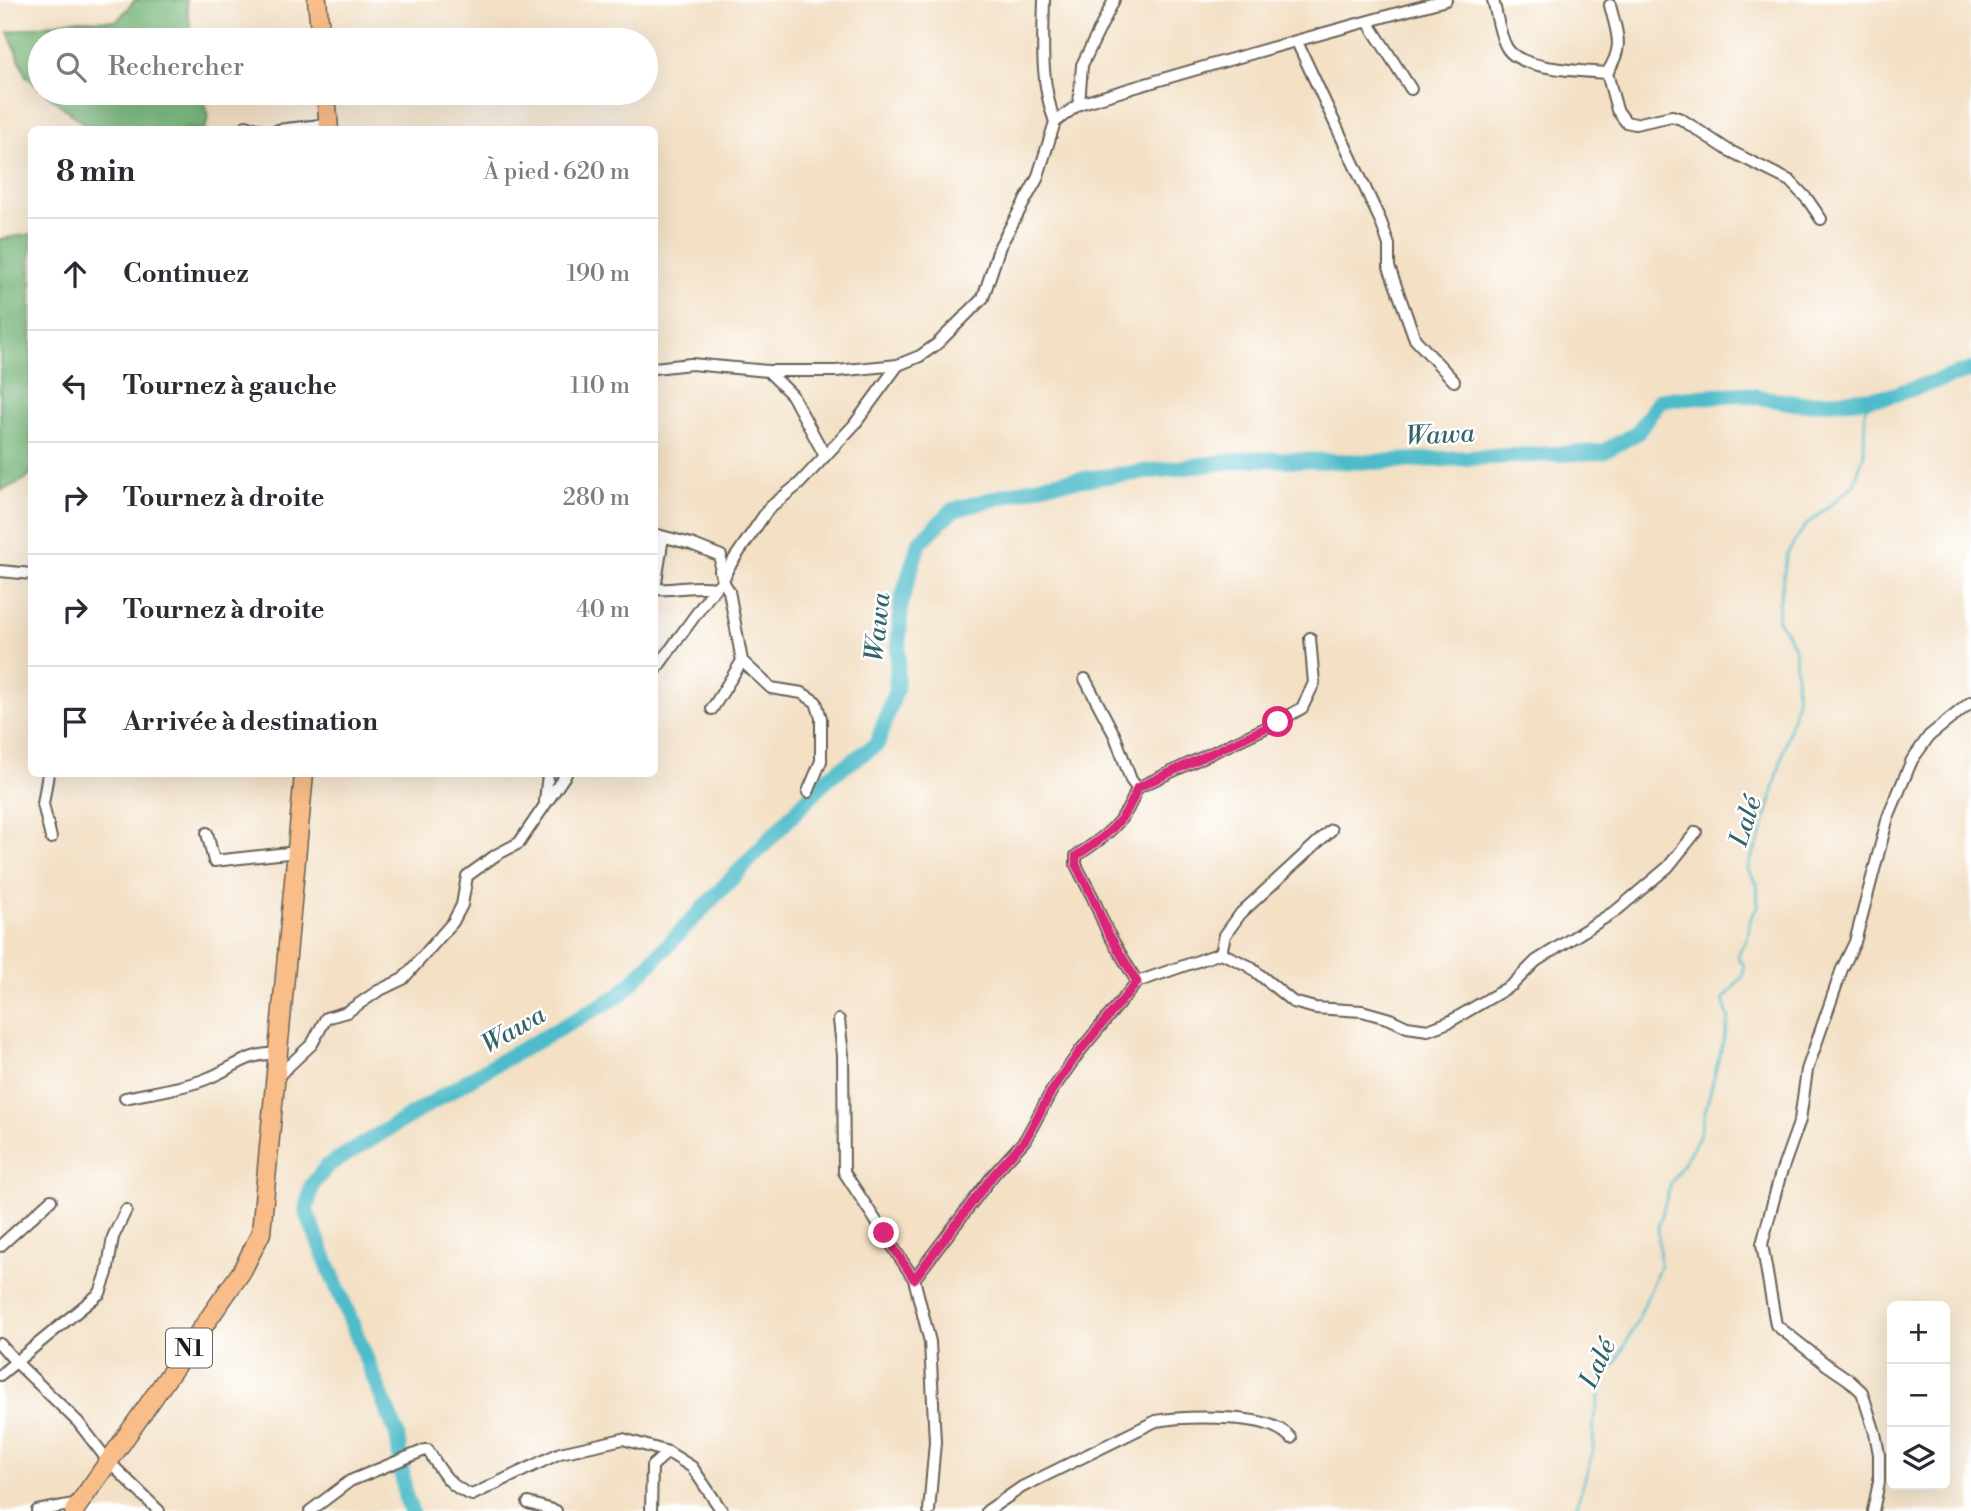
<!DOCTYPE html>
<html lang="fr">
<head>
<meta charset="utf-8">
<style>
	body { margin:0; font-family:"Libre Bodoni",serif; background:#f7f7f7; color:#2b2b33 }
	.controls { position:absolute; right:21px; bottom:21px; display:grid; overflow:hidden; border-radius:10px; box-shadow:0 7px 28px #0002 }
	.controls button { width:63px; height:63px; display:grid; place-items:center; padding:0; border:0; border-bottom:2px solid #e1e1e2; background:#fff; color:#2b2b33; font:35px sans-serif }
	.stop { position:absolute; width:21px; height:21px; margin:-16px; border:5px solid #db2777; border-radius:50%; background:#fff }
	.stop.end { background:#db2777; border-color:#fff; box-shadow:0 2px 7px #0008 }
	.list { margin:0; padding:0; list-style:none }
	h2 { display:flex; justify-content:space-between; align-items:center; height:91px; margin:0; padding:0 28px; font-size:30px }
	h2 small { font-size:23px; font-weight:400; color:#7c7c81 }
	.list li { display:grid; grid-template-columns:46px 1fr auto; gap:21px; align-items:center; box-sizing:border-box; height:112px; padding:0 28px; border-top:2px solid #e1e1e2 }
	.list b { display:block; font-size:26px; white-space:nowrap }
	.list em { font-size:23px; font-style:normal; color:#7c7c81 }
	.icon { flex:none; width:38px; height:38px; fill:none; stroke:currentColor; stroke-width:2; stroke-linecap:round; stroke-linejoin:round }
	.map { position:relative; flex:none; width:1971px; height:1511px; overflow:hidden }
	.search { position:absolute; background:#fff; box-shadow:0 7px 28px #0002; left:28px; top:28px; width:630px; height:77px; display:flex; align-items:center; gap:18px; box-sizing:border-box; padding:0 24px; border-radius:38px; color:#7c7c81; font-size:26px }
	.panel { position:absolute; background:#fff; box-shadow:0 7px 28px #0002; left:28px; top:126px; width:630px; height:651px; border-radius:10px }
	.map>svg:first-child { display:block }
	.forest { fill:#78b87a; stroke:#4a6a4b; stroke-width:2 }
	.lines { fill:none; stroke-linecap:round; stroke-linejoin:round }
	.stream { stroke:#4ebbc9; stroke-width:2.5 }
	.river { stroke:#4ebbc9; stroke-width:16 }
	.minor-casing { stroke:#676157; stroke-width:14 }
	.trunk-casing { stroke:#676157; stroke-width:21 }
	.minor { stroke:#fff; stroke-width:10 }
	.trunk { stroke:#f8bd89; stroke-width:18 }
	.route { stroke:#db2777; stroke-width:9 }
	.labels { text-anchor:middle; stroke-width:5; stroke-linejoin:round; paint-order:stroke }
	.shield { fill:#fff; stroke:#606060; stroke-width:2 }
	.shield-label { font-size:23px; font-weight:bold; fill:#1c1c1c }
	.water-label { font-size:26px; font-style:italic; fill:#32646a; stroke:#fff }
</style>
</head>
<body>
<div class="map">
<svg width="1971" height="1511" viewBox="0 0 1971 1511">
	<rect width="100%" height="100%" fill="#fff"/>
	<filter id="ink" filterUnits="userSpaceOnUse"><feTurbulence type="fractalNoise" baseFrequency=".0143" numOctaves="2"/><feDisplacementMap in="SourceGraphic" scale="14" xChannelSelector="R" yChannelSelector="G"/><feConvolveMatrix kernelMatrix="1 2 1 2 8 2 1 2 1" color-interpolation-filters="sRGB"/></filter>
	<filter id="wash" filterUnits="userSpaceOnUse"><feTurbulence type="fractalNoise" baseFrequency=".00686" numOctaves="4" result="noise"/><feDisplacementMap in="SourceGraphic" scale="28" xChannelSelector="R" yChannelSelector="G"/><feGaussianBlur stdDeviation="1.57" result="paint"/><feColorMatrix in="noise" values="0 0 0 0 0 0 0 0 0 0 0 0 0 0 0 0 0 1.4 0 .05"/><feComposite in="paint" operator="in"/></filter>
	<g filter="url(#wash)">
		<rect width="100%" height="100%" fill="#f3e0c5"/>
		<g class="forest">
			<polygon points="135,0 186,0 192,40 40,40 40,88 26,76 8,32 74,20 117,21"/>
			<polygon points="46,93 203,93 208,117 205,129 86,129 84,124"/>
			<polygon points="31,234 31,474 24,480 0,491 0,239"/>
		</g>
		<g class="lines">
			<path class="stream" d="M1575 1511 1593 1451 1594 1419 1604 1378 1615 1364 1637 1322 1660 1266 1658 1227 1671 1183 1698 1139 1729 1019 1723 1000 1743 976 1744 965 1738 958C1738 949 1745 946 1747 938 1752 923 1746 921 1758 907L1757 883 1747 869 1762 833 1797 700 1795 648 1777 618 1787 554 1804 527 1854 485 1864 454 1865 408 1886 397"/>
			<polyline class="river" points="411,1511 405,1495 397,1434 306,1211 312,1185 327,1166 487,1069 620,995 829,777 877,744 896,690 901,602 919,543 953,510 1051,483 1253,459 1372,462 1603,452 1637,433 1660,400 1740,394 1801,404 1886,397 1971,370"/>
		</g>
	</g>
	<g filter="url(#ink)">
		<g class="lines">
			<g class="minor-casing">
				<g id="minor">
					<path d="M1044 0C1043 42 1040 82 1055 122"/>
					<path d="M1493 0C1497 14 1499 35 1507 48 1520 70 1583 71 1607 73 1625 45 1617 35 1610 5"/>
					<polyline points="1368,22 1411,89"/>
					<polyline points="1297,42 1381,222 1389,245 1389,267 1415,339 1454,381"/>
					<polyline points="1607,73 1617,110 1626,122 1635,124 1672,116 1681,119 1728,150 1790,181 1808,200 1821,219"/>
					<path d="M1079 104C1200 67 1323 33 1446 0"/>
					<polyline points="246,126 261,130"/>
					<polyline points="278,130 329,124"/>
					<polyline points="654,368 691,364 768,371 836,371 898,365 920,356 937,344 983,298 1000,246 1037,179 1055,122 1079,104 1082,65 1114,0"/>
					<polyline points="768,371 792,395 825,456"/>
					<polyline points="654,534 691,544 721,556 720,571 723,581 715,588 654,672"/>
					<polyline points="0,571 32,574"/>
					<path d="M654 589C675 591 694 584 715 588"/>
					<polyline points="655,589 663,537"/>
					<polyline points="1085,679 1115,736 1131,780 1137,788"/>
					<polyline points="712,709 742,661"/>
					<polyline points="48,774 43,804 51,838"/>
					<polyline points="808,792 821,761 821,718 816,702 802,693 771,688 742,661 729,591 723,581 728,568 769,508 799,484 854,425 898,365"/>
					<polyline points="545,801 548,774"/>
					<polyline points="207,833 214,861 297,852"/>
					<polyline points="1221,953 1225,935 1241,913 1331,830"/>
					<path d="M1137 982 1107 931 1093 898 1076 865V856C1104 838 1127 821 1137 788L1278 722 1302 708 1314 683 1310 638"/>
					<polyline points="839,1020 843,1055 844,1172 914,1279 930,1342 935,1442 929,1511"/>
					<polyline points="278,1076 312,1044 326,1018 347,1012 378,991 403,979 453,922 462,905 467,876 496,855 519,843 566,774"/>
					<path d="M125 1098C151 1092 181 1089 206 1079 233 1069 247 1052 278 1054"/>
					<polyline points="0,1246 51,1200"/>
					<polyline points="914,1279 994,1174 1025,1140 1051,1092 1080,1051 1137,982 1221,953 1249,966 1293,1002 1315,1008 1362,1011 1390,1019 1407,1027 1428,1030 1449,1022 1512,985 1536,961 1617,910 1668,867 1696,832"/>
					<polyline points="0,1344 15,1361 78,1422 109,1462 159,1511"/>
					<polyline points="0,1375 100,1293 107,1273 113,1237 126,1210"/>
					<polyline points="528,1503 556,1511"/>
					<polyline points="37,1511 79,1503"/>
					<path d="M310 1511 350 1481 425 1450H428C440 1470 449 1487 472 1495L560 1453 623 1439 668 1452"/>
					<polyline points="651,1511 652,1466 668,1452 692,1467 722,1511"/>
					<path d="M987 1511 1022 1487 1156 1421C1183 1416 1254 1415 1277 1428 1282 1430 1287 1434 1291 1438"/>
					<polyline points="1873,1511 1879,1482 1879,1454 1875,1433 1862,1392 1849,1380 1827,1365 1776,1325 1762,1244 1780,1176 1800,1120 1807,1070 1842,969 1855,942 1888,817 1912,760 1929,736 1971,702"/>
				</g>
			</g>
			<g class="trunk-casing">
				<g id="trunk">
					<polyline points="317,0 321,40"/>
					<polyline points="326,93 329,130"/>
					<polyline points="74,1511 242,1271 261,1233 304,774"/>
				</g>
			</g>
			<use href="#minor" class="minor"/>
			<use href="#trunk" class="trunk"/>
		</g>
	</g>
	<g class="lines" filter="url(#ink)">
		<path class="route" d="M884 1233 914 1279 994 1174 1025 1140 1051 1092 1080 1051 1137 982 1107 931 1093 898 1076 865V856C1104 838 1127 821 1137 788L1278 722"/>
	</g>
	<g class="labels">
		<rect class="shield" x="166" y="1328.5" width="46" height="39" rx="5"/>
		<g class="shield-label">
			<text x="189" y="1356">N1</text>
		</g>
		<g class="water-label">
			<text transform="translate(1440 434) rotate(-3)" y="9">Wawa</text>
			<text transform="translate(877 627) rotate(-84)" y="9">Wawa</text>
			<text transform="translate(1745 821) rotate(-72)" y="9">Lalé</text>
			<text transform="translate(513 1029) rotate(-30)" y="9">Wawa</text>
			<text transform="translate(1597 1363) rotate(-65)" y="9">Lalé</text>
		</g>
	</g>
</svg>
<div class="controls">
<button>+</button>
<button>−</button>
<button><svg class="icon" aria-label="layers" viewBox="0 0 24 24"><path d="M12 4l9 5-9 5-9-5zM3 14l9 5 9-5"/></svg></button>
</div>
<div class="stop" style="left:1278px;top:722px"></div>
<div class="stop end" style="left:884px;top:1233px"></div>
<div class="search"><svg class="icon" aria-label="search" viewBox="0 0 24 24"><circle cx="10" cy="10" r="6"/><path d="M15 15l6 6"/></svg>Rechercher</div>
<section class="panel">
<h2>8 min<small>À pied · 620 m</small></h2>
<ul class="list">
<li><svg class="icon" aria-label="ahead" viewBox="0 0 24 24"><path d="M12 20V5M6 11l6-6 6 6"/></svg><div><b>Continuez</b></div><em>190 m</em></li>
<li><svg class="icon" aria-label="left" viewBox="0 0 24 24"><path d="M17 20v-9H6M10 6l-5 5 5 5"/></svg><div><b>Tournez à gauche</b></div><em>110 m</em></li>
<li><svg class="icon" aria-label="right" viewBox="0 0 24 24"><path d="M7 20v-9h11M14 6l5 5-5 5"/></svg><div><b>Tournez à droite</b></div><em>280 m</em></li>
<li><svg class="icon" aria-label="right" viewBox="0 0 24 24"><path d="M7 20v-9h11M14 6l5 5-5 5"/></svg><div><b>Tournez à droite</b></div><em>40 m</em></li>
<li><svg class="icon" aria-label="arrive" viewBox="0 0 24 24"><path d="M6 21V4h12l-3 4 3 4H6"/></svg><div><b>Arrivée à destination</b></div></li>
</ul>
</section>
</div>
</body>
</html>
